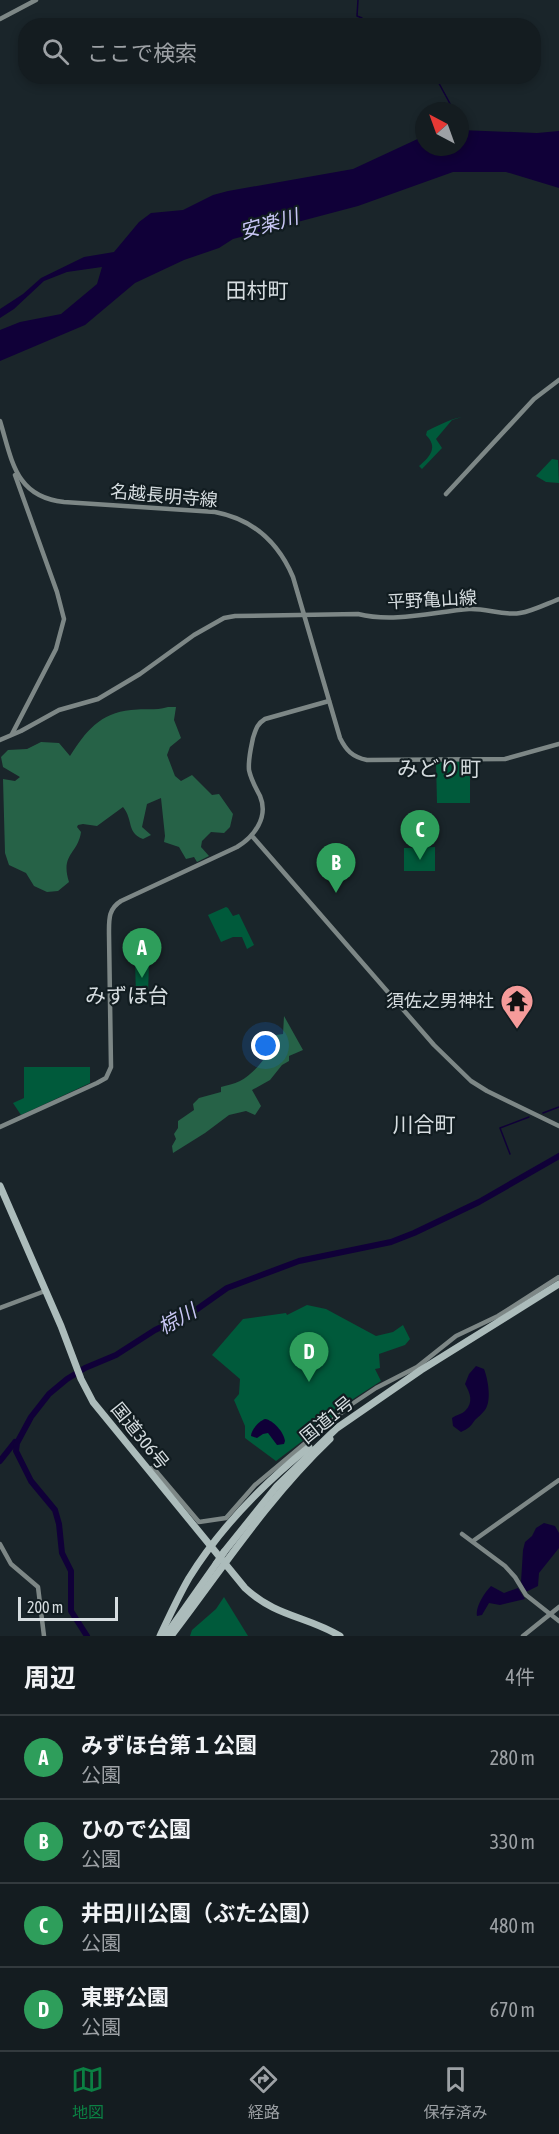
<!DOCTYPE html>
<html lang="ja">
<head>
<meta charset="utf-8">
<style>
	body { margin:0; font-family:"Asap Condensed","Noto Sans JP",sans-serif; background:#1d2529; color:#f1f3f6 }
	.compass { position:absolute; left:415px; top:102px; width:54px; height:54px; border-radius:50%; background:#141c20; box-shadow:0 3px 9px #0003; rotate:319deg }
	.scale { position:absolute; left:18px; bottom:15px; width:100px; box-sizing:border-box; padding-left:6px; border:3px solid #d6dde0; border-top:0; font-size:16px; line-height:21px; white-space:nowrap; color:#d6dde0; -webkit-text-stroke:4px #111c20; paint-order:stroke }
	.you { position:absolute; left:266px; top:1046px; width:21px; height:21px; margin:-15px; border:4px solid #fff; border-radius:50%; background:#1a73e8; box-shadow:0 0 0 9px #1a73e833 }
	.badge { display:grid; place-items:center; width:39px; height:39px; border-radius:50%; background:#0b8043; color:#fff; font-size:20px; font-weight:700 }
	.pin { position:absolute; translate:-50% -50px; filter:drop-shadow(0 2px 3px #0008) }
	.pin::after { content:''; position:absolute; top:32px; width:21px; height:18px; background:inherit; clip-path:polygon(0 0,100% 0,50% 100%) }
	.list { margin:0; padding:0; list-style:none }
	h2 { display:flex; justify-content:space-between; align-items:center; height:78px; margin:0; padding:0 24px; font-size:26px }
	h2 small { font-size:20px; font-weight:400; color:#9da1a5 }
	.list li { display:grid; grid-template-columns:39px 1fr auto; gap:18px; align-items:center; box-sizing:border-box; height:84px; padding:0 24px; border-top:2px solid #333a3e }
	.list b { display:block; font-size:22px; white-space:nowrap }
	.list p { margin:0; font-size:20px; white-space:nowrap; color:#9da1a5 }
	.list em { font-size:20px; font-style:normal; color:#9da1a5 }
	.icon { flex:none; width:33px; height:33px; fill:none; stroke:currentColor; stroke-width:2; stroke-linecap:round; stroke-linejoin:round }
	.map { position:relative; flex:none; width:559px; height:1636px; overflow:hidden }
	.search { position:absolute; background:#141c20; box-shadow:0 3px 9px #0003; left:18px; right:18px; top:18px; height:66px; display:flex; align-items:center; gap:15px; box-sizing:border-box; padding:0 21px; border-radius:24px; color:#9da1a5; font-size:22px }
	.sheet { height:414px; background:#141c20 }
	nav { display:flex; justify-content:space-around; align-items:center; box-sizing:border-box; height:84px; border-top:2px solid #333a3e; background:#141c20; font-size:16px; color:#9da1a5 }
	nav a { display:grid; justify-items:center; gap:3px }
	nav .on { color:#0b8043 }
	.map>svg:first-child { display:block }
	.green { fill:#005a3b }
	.forest { fill:#266247 }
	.water { fill:#100038 }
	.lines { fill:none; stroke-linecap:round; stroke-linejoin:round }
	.stream { stroke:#100038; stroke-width:1.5 }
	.river { stroke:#100038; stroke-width:6 }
	.secondary { stroke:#7d8786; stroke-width:4.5 }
	.highway { stroke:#acbcbb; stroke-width:7 }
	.highway-bridge { stroke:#acbcbb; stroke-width:7 }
	.labels { text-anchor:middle; stroke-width:4.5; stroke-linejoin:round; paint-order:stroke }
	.street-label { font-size:18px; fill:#d6dde0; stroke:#111c20 }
	.poi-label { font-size:18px; fill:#d6dde0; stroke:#111c20; text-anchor:end }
	.water-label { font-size:20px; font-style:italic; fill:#c8c6f4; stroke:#111c20 }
	.quarter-label { font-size:21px; fill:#d6dde0; stroke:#111c20 }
</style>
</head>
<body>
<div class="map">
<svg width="559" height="1636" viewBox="0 0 559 1636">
	<rect width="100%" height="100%" fill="#1a252a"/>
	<g class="green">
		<path d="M462 417 452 420 436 439 442 448 422 469 419 466C431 456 438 447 426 435L427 431C437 426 450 419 462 417Z"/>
		<polygon points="552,459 558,460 559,483 546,482 536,476"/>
		<polygon points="470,761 470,803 437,803 436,762"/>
		<polygon points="435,847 435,871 404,871 404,848"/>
		<polygon points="226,907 228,908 233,916 239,914 254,945 247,949 242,937 233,937 221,942 208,915"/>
		<polygon points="135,961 149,961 148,995 136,995"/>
		<polygon points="24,1067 90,1067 90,1083 21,1115 13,1103 24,1098"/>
		<polygon points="307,1305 326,1309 376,1336 393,1332 403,1325 410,1339 405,1345 379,1354 380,1368 375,1369 381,1381 350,1401 330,1420 276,1461 245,1438 245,1426 234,1400 239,1394 240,1379 212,1355 243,1319 286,1313 287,1315"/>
		<polygon points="224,1597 248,1636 190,1636 192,1630 216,1609"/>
	</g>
	<g class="forest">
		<path d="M168 707H176L174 720 181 738 170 747 167 755 175 776 181 781 192 775 212 795 219 794 233 814 230 827 224 833 211 832 202 841 201 847 209 856 197 862 194 857 186 859 179 847 164 842 165 836 161 798 147 804 142 827 151 835 143 839C126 832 134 821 123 807L97 826 83 824 78 825 77 827 81 832C78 854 60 854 69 882L58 891 47 892 34 886 26 873 9 865 5 853 3 779 15 781 20 777 3 767 1 757 8 750 27 749 41 742 59 743 70 756C86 731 100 713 131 710 145 708 154 711 168 707Z"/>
		<path d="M284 1016 303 1050 289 1056V1061L282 1065 270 1080 252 1090 261 1106 255 1115 246 1111 229 1115 205 1133 173 1153 172 1146 176 1139 174 1134 178 1128V1121L194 1110 193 1104 199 1098 221 1092V1087C227 1085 234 1084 240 1081 255 1073 273 1051 276 1035L283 1034Z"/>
	</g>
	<g class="water">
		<polygon points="460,130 537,133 559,131 559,188 506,172 453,172 358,206 233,239 219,248 184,260 135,283 85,325 0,361 0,330 20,322 61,314 97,284 102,267 67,272 44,281 14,309 0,318 0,309 23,294 41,278 84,257 114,252 139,222 151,213 183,210 213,195 228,191 353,169 424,136 424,147 460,147"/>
		<path d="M476 1366 484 1369C488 1379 492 1401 485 1410 482 1414 478 1417 475 1420 471 1426 468 1429 461 1432L453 1426 452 1418C456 1415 462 1414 465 1411 474 1402 470 1393 465 1384L469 1374Z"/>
		<path d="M265 1419C273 1420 284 1432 285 1441L284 1444 277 1445 268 1433 263 1434 257 1438 251 1436C251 1430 259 1421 265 1419Z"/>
		<polygon points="544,1523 555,1526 559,1533 559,1548 539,1573 538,1586 526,1592 521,1582 523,1550 525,1542 532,1536 536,1528"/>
		<path d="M491 1586 504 1593 518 1588 525 1599 500 1605 489 1603 482 1615 477 1616C475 1608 484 1593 491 1586Z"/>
	</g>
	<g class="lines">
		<g class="stream">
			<polyline points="358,0 357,16 362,18 366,26"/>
			<polyline points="435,76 454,111"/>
			<polyline points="460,122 463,129"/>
			<polyline points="543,1113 559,1107"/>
			<polyline points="510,1154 500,1128 529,1117"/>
		</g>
		<g class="river">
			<polyline points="0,1461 15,1442"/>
			<polyline points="87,1636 71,1611 71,1571 62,1553 59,1524 55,1510 31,1481 16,1451 17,1443 31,1417 49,1394 67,1379 85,1368 116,1355 155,1330 193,1312 227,1288 299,1261 391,1242 414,1233 479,1202 559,1156"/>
		</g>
		<g class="secondary">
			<polyline points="0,19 36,0"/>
			<path d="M0 421C12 460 15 497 64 502L215 512C252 519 278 542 293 577L340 738C346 750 352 757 367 760L505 759 559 744"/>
			<polyline points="446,494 534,399 559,380"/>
			<polyline points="12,734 56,649 64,619 57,592 15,475"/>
			<path d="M0 740 21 731 59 710 98 699 140 674 194 635 224 618 235 616 358 614C394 623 433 612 469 609 486 608 503 616 520 613 533 611 546 604 559 599"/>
			<polyline points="252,836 434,1045 471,1081 487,1091 559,1126"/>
			<path d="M0 1127 97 1083 106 1078 111 1067 109 934C109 920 108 909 121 901L237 847C254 837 269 817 260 796 256 788 251 780 249 770 248 759 251 748 253 738 256 729 257 724 265 719L329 701"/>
			<polyline points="0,1308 45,1291"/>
			<polyline points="147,1469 152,1468 155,1470 199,1522 226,1518 255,1485 352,1404 376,1388 417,1367 456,1336 498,1316 559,1277"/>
			<polyline points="462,1534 505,1566 515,1577 526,1595 559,1621"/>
			<polyline points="473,1541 559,1480"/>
			<polyline points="0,1544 11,1564 38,1587 44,1636"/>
			<polyline points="523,1636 559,1607"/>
		</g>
		<g class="highway">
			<path d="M0 1186 61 1326 81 1379 93 1402 245 1588C276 1617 307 1616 340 1636"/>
			<polyline points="224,1552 277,1486 337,1428 421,1370 559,1284"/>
			<polyline points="166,1635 216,1564"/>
			<path d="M160 1636C169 1617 178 1597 189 1578 220 1528 263 1484 309 1447"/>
			<path d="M171 1636C222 1569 269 1497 330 1439"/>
		</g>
		<polyline class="highway-bridge" points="216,1564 224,1552"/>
	</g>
	<defs>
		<g id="temple-pin" transform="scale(1.725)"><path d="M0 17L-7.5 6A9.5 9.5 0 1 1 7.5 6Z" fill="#f59b9a" stroke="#111c20"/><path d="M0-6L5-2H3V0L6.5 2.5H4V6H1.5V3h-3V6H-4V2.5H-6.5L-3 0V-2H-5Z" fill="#111"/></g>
	</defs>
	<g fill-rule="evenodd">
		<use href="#temple-pin" x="517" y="1001"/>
	</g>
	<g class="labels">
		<g class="street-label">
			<text transform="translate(164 496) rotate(5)" y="6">名越長明寺線</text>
			<text transform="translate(432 600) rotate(-3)" y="6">平野亀山線</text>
			<text transform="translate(327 1420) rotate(-39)" y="6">国道1号</text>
			<text transform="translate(140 1436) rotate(51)" y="6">国道306号</text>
		</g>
		<g class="poi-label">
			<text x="494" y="1007">須佐之男神社</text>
		</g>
		<g class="water-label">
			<text transform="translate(269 224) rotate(-16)" y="7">安楽川</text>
			<text transform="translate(177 1319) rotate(-29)" y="7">椋川</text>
		</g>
		<g class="quarter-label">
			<text x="257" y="298">田村町</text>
			<text x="439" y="776">みどり町</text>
			<text x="127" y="1003">みずほ台</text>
			<text x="424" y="1132">川合町</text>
		</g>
	</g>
</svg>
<svg class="compass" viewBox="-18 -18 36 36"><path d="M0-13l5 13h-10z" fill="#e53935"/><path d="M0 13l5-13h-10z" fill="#9da1a5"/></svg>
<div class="scale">200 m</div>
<div class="you"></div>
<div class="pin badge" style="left:142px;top:978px;background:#2e9e5b">A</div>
<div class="pin badge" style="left:336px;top:893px;background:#2e9e5b">B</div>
<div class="pin badge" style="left:420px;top:860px;background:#2e9e5b">C</div>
<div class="pin badge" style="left:309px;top:1382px;background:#2e9e5b">D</div>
<div class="search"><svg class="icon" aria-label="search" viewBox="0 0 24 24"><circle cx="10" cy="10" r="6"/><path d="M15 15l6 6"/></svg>ここで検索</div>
</div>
<section class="sheet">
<h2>周辺<small>4件</small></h2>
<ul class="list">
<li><span class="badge" style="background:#2e9e5b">A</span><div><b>みずほ台第１公園</b><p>公園</p></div><em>280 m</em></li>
<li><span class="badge" style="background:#2e9e5b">B</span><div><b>ひので公園</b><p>公園</p></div><em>330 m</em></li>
<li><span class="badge" style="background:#2e9e5b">C</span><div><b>井田川公園（ぶた公園）</b><p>公園</p></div><em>480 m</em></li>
<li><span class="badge" style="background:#2e9e5b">D</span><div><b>東野公園</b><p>公園</p></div><em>670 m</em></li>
</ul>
</section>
<nav>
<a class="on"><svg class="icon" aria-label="map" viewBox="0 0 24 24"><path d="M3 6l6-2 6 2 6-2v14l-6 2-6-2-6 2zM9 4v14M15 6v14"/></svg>地図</a>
<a><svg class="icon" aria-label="directions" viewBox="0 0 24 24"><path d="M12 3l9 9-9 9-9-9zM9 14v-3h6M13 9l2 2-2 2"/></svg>経路</a>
<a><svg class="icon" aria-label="saved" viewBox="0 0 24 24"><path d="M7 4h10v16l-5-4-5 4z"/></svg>保存済み</a>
</nav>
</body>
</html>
